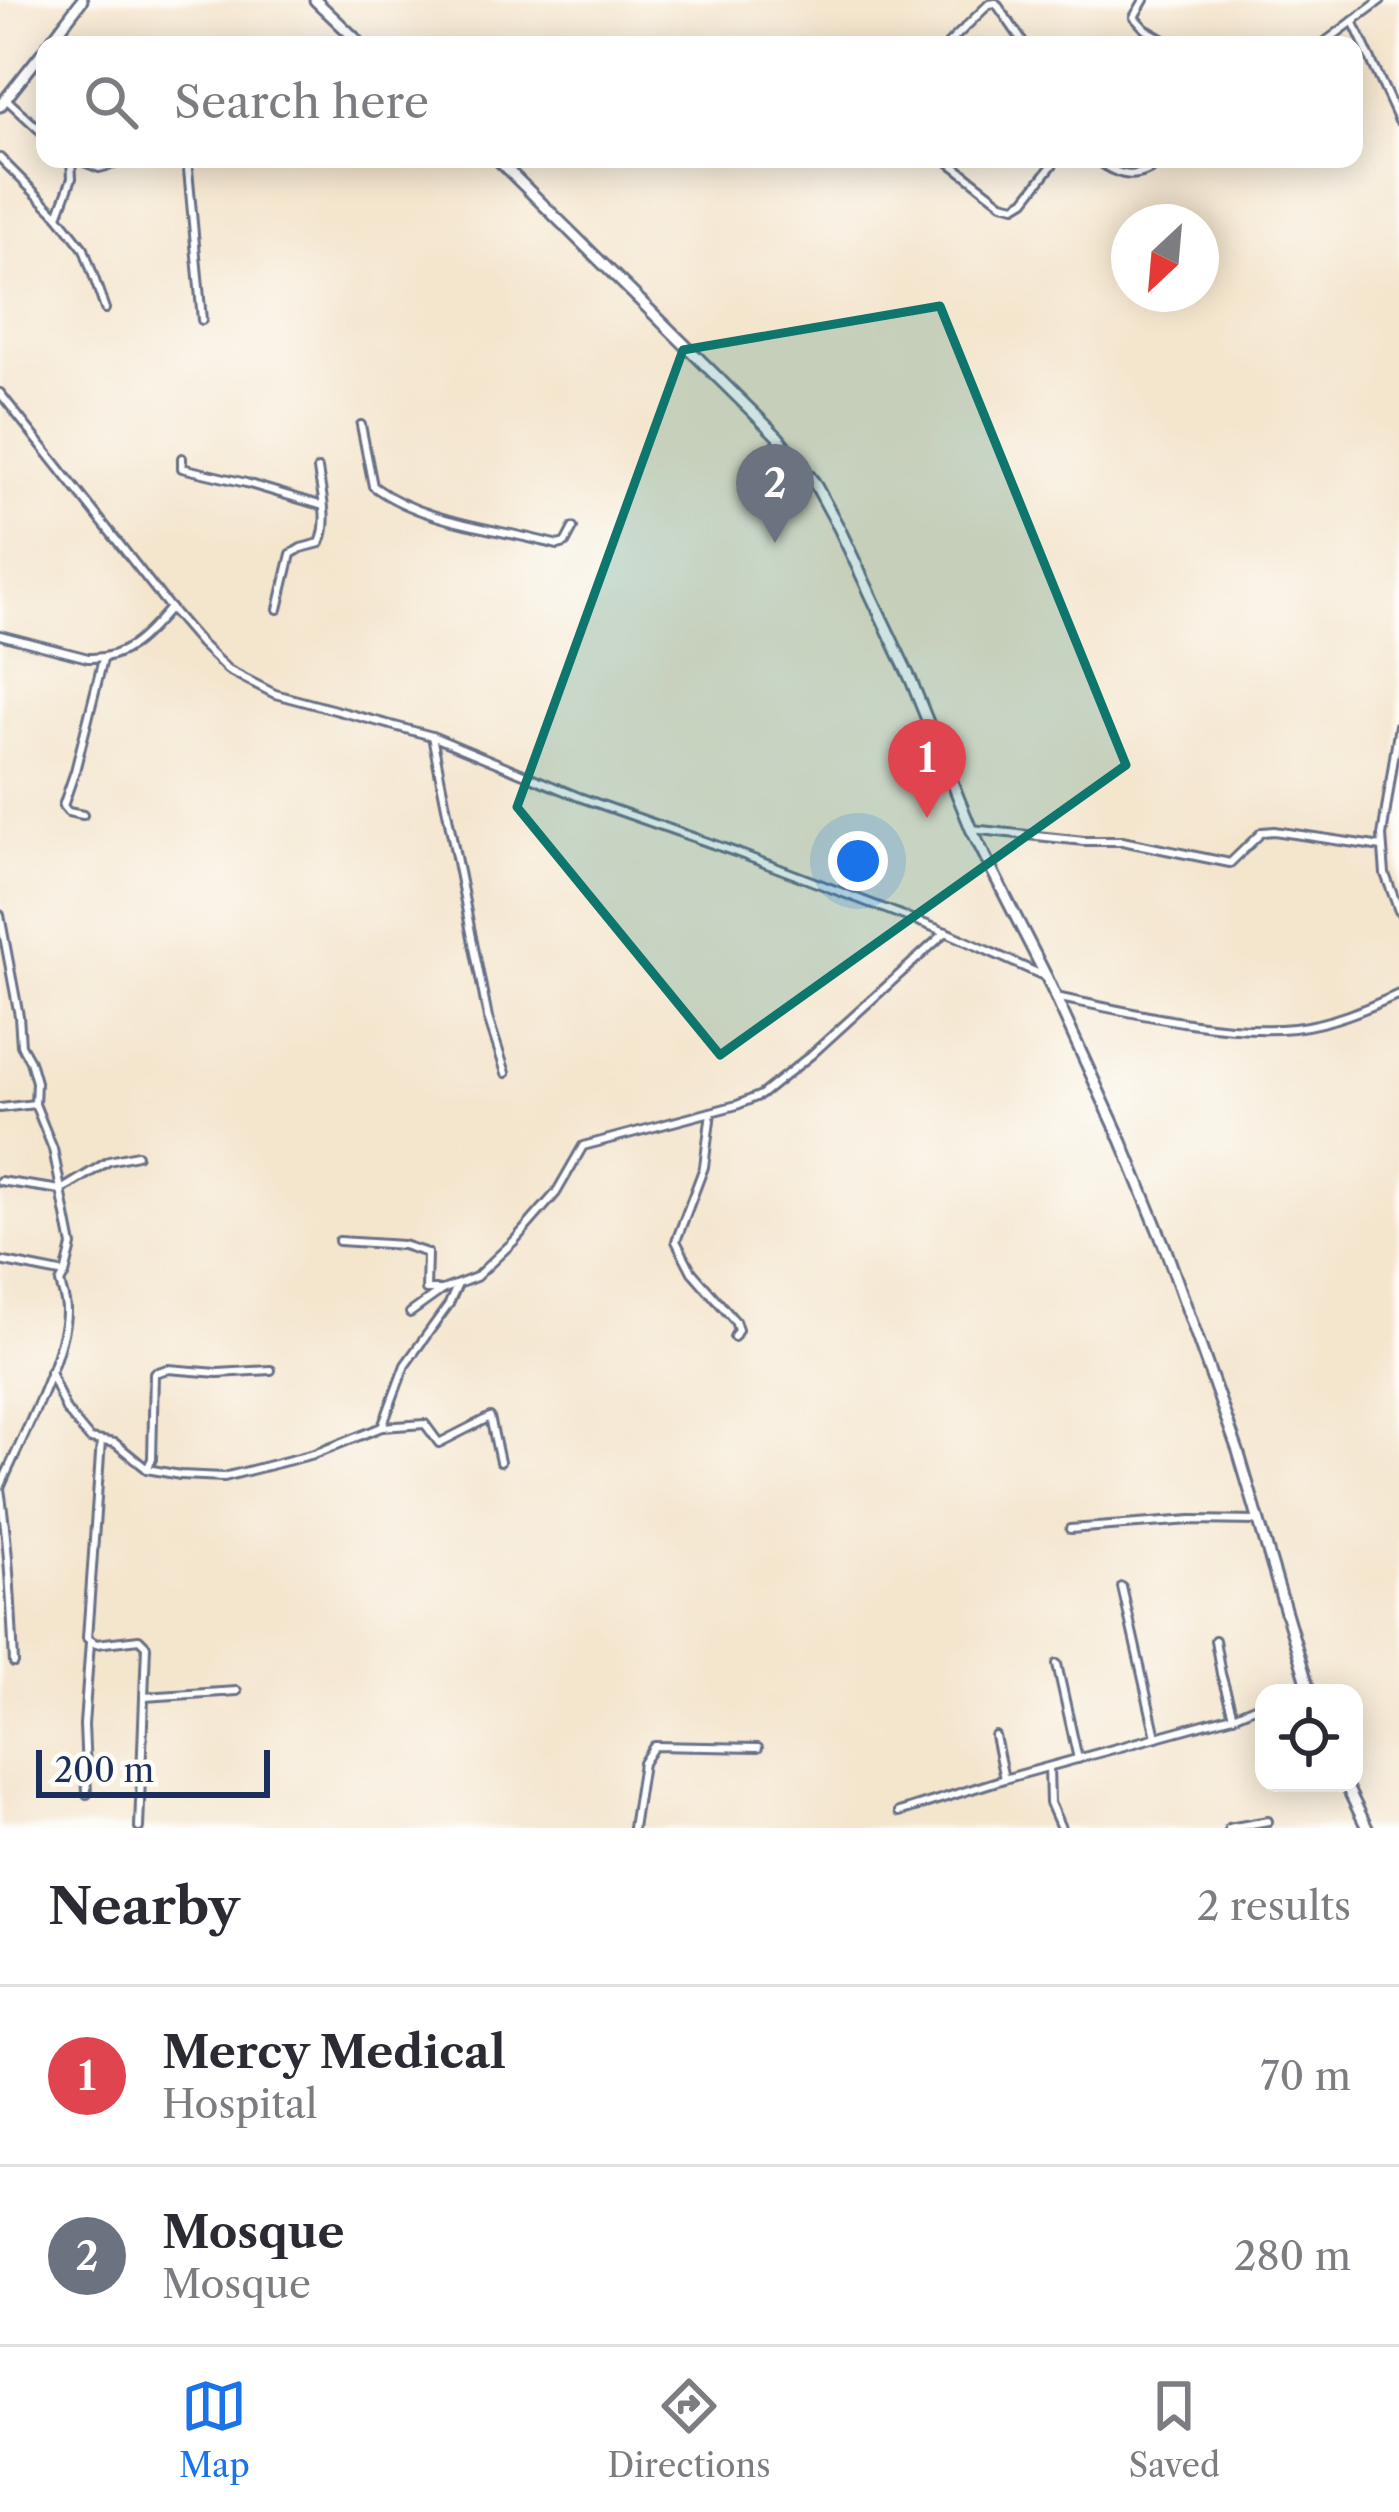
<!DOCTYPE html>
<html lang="en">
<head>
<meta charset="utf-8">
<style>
	body { margin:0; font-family:"Libre Caslon Text",serif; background:#f7f7f7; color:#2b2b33 }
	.controls { position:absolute; right:36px; bottom:36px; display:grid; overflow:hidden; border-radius:24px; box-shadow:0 6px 30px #0003 }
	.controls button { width:108px; height:108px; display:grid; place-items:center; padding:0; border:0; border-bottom:3px solid #e1e1e2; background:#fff; color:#2b2b33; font:60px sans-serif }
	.compass { position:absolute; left:1111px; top:204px; width:108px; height:108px; border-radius:50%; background:#fff; box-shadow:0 6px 30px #0003; rotate:206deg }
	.scale { position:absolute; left:36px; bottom:30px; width:234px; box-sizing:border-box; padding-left:12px; border:6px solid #1b2f5e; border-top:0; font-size:33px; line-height:42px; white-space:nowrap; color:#1b2f5e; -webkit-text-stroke:9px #fdfcf7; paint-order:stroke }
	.you { position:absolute; left:858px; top:861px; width:42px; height:42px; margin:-30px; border:9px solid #fff; border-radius:50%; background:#1a73e8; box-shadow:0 0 0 18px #1a73e833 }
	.badge { display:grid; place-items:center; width:78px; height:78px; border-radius:50%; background:#1a73e8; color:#fff; font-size:39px; font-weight:700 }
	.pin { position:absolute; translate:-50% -99px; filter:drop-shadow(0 3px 6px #0008) }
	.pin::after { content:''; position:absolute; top:63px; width:42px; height:36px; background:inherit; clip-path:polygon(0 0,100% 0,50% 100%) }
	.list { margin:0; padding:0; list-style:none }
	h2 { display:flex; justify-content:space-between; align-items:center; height:156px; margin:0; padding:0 48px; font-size:51px }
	h2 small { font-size:39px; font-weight:400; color:#7c7c81 }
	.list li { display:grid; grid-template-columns:78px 1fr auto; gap:36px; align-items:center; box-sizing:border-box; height:180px; padding:0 48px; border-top:3px solid #e1e1e2 }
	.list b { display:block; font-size:45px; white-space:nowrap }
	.list p { margin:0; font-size:39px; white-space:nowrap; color:#7c7c81 }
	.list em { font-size:39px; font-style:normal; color:#7c7c81 }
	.icon { flex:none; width:66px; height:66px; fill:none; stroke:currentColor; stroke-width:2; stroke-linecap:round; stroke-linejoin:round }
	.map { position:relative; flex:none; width:1399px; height:1828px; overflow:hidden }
	.search { position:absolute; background:#fff; box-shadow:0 6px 30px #0003; left:36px; right:36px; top:36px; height:132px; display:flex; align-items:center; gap:30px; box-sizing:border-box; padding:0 42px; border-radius:24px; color:#7c7c81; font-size:45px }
	.sheet { height:516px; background:#fff }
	nav { display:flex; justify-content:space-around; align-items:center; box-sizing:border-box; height:168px; border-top:3px solid #e1e1e2; background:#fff; font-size:33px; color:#7c7c81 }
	nav a { display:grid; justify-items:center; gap:6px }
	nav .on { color:#1a73e8 }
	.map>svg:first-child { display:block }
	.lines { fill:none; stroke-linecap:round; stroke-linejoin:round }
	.street-casing { stroke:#676f85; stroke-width:12 }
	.secondary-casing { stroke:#676f85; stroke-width:15 }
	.street { stroke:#fff; stroke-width:6 }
	.secondary { stroke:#fff; stroke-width:9 }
	.marked { fill:#0f766e; fill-opacity:0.2; stroke:#0f766e; stroke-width:9; stroke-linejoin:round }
</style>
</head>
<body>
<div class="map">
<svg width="1399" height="1828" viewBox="0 0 1399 1828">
	<rect width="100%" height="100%" fill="#fdfcf7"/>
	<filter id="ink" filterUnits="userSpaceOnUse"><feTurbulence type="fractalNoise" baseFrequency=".00833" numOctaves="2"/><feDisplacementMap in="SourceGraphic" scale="24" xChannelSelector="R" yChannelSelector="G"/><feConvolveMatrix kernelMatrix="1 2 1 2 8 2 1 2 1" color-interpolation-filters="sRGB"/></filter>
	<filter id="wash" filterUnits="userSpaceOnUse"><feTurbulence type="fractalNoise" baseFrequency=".004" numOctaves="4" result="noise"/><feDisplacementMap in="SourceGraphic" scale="48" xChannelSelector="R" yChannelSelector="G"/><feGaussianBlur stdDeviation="2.7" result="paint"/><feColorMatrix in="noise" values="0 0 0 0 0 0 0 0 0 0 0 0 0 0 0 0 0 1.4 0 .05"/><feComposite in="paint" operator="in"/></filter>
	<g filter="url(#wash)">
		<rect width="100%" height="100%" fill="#f4e5cd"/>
	</g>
	<g filter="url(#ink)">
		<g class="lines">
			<g class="street-casing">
				<g id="street">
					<polyline points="1144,0 1134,17 1145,29 1173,45"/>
					<polyline points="1353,21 1399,121"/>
					<polyline points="947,45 989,4 996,3 1025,45"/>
					<polyline points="1321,45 1381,0"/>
					<polyline points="5,98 45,135"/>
					<polyline points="0,158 58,216"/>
					<polyline points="71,159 72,178 58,216 84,249 105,309"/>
					<polyline points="76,159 99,168 133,159"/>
					<polyline points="187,159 202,320"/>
					<polyline points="945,159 1002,203 1015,206 1025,200 1057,159"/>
					<path d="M1096 159C1120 179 1140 181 1164 159"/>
					<polyline points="0,393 170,608 201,644 228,670 275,694 432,736 579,797 738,853 946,932 1044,976"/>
					<path d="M361 425 373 486C425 524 497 528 558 545L565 543 573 528"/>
					<polyline points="182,458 182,468 246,483 323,506"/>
					<path d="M278 609 291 554 301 548 320 543C330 520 321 493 318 469"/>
					<path d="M0 635 88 658C127 660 147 634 170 608"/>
					<polyline points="1399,725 1382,836 1385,874 1399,911"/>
					<polyline points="432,736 488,1018 506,1073"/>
					<polyline points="83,815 68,812 63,806 75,771 103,659"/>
					<polyline points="971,829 1084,841 1122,841 1230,863 1262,832 1274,831 1382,847"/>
					<path d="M0 915 19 1016 21 1045 30 1061 36 1082 35 1104 53 1149 72 1246 65 1274 60 1283C62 1291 66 1301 66 1310 67 1352 18 1446 0 1488"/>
					<path d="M1056 997C1129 1012 1220 1035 1294 1028 1330 1024 1366 1009 1399 994"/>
					<polyline points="0,1108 35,1104"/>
					<polyline points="711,1112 704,1167 676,1241 692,1272 735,1321 738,1330 734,1337"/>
					<polyline points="0,1181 61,1190 109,1161 137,1155"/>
					<polyline points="339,1241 403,1245 427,1253 426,1290 442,1290"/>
					<polyline points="0,1261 65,1274"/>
					<polyline points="410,1313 442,1290 458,1284"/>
					<polyline points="50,1372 66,1410 90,1439 115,1443 147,1469 180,1475 224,1477 314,1454 382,1427 405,1365 449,1304 458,1284 476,1277 514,1241 556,1193 583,1146 737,1105 761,1095 811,1055 946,932"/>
					<polyline points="382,1427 425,1424 439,1443 490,1417 500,1462"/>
					<polyline points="101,1441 87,1638 96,1644 139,1639 146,1646 139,1828"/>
					<polyline points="147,1469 152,1459 154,1373 168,1369 218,1373 271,1370"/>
					<path d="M0 1489C9 1547 11 1604 14 1663"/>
					<polyline points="1070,1529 1191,1520 1258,1521"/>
					<polyline points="1122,1587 1156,1737"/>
					<polyline points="1215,1640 1221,1674 1233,1716"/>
					<polyline points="1057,1664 1078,1759"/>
					<polyline points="1295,1693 1309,1689"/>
					<polyline points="144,1697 237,1691"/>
					<polyline points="995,1736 1004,1779"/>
					<polyline points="1049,1767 1050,1803 1061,1828"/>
					<polyline points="87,1794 84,1725 90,1642"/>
					<polyline points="899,1812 1004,1779 1233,1716 1264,1703"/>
					<polyline points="633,1828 643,1763 654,1746 758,1748"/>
					<polyline points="1229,1828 1268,1821"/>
				</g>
			</g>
			<g class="secondary-casing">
				<g id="secondary">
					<polyline points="315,0 362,45"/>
					<polyline points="48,45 82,0"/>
					<polyline points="0,106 45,49"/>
					<polyline points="497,159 778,437 814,482 839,528 911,680 971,829 1047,978 1122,1142 1166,1250 1238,1451 1310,1693"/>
					<polyline points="1345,1783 1367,1828"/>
				</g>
			</g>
			<use href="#street" class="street"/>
			<use href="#secondary" class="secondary"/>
		</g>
	</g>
	<path class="marked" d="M940 306 1126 765 720 1055 517 807 683 350Z"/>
</svg>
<div class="controls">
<button><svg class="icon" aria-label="locate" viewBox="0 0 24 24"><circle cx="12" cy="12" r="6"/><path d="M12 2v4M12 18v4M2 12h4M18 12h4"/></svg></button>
</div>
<svg class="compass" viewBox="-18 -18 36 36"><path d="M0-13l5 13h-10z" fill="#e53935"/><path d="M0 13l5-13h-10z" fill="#7c7c81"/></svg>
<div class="scale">200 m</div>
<div class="you"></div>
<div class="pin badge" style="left:927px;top:818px;background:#e0444e">1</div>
<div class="pin badge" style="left:775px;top:543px;background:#6b7280">2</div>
<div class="search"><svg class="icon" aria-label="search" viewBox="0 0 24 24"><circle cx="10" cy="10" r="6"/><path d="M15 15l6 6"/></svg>Search here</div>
</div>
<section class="sheet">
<h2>Nearby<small>2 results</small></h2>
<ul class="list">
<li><span class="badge" style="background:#e0444e">1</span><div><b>Mercy Medical</b><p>Hospital</p></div><em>70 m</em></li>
<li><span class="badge" style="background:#6b7280">2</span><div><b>Mosque</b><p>Mosque</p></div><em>280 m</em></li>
</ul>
</section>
<nav>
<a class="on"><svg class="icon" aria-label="map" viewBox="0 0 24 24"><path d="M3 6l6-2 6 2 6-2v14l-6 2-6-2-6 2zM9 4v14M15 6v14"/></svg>Map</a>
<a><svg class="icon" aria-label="directions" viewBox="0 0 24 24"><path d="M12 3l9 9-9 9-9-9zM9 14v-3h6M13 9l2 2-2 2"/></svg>Directions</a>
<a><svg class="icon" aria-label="saved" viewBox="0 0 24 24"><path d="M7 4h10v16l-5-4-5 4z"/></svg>Saved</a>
</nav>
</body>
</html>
